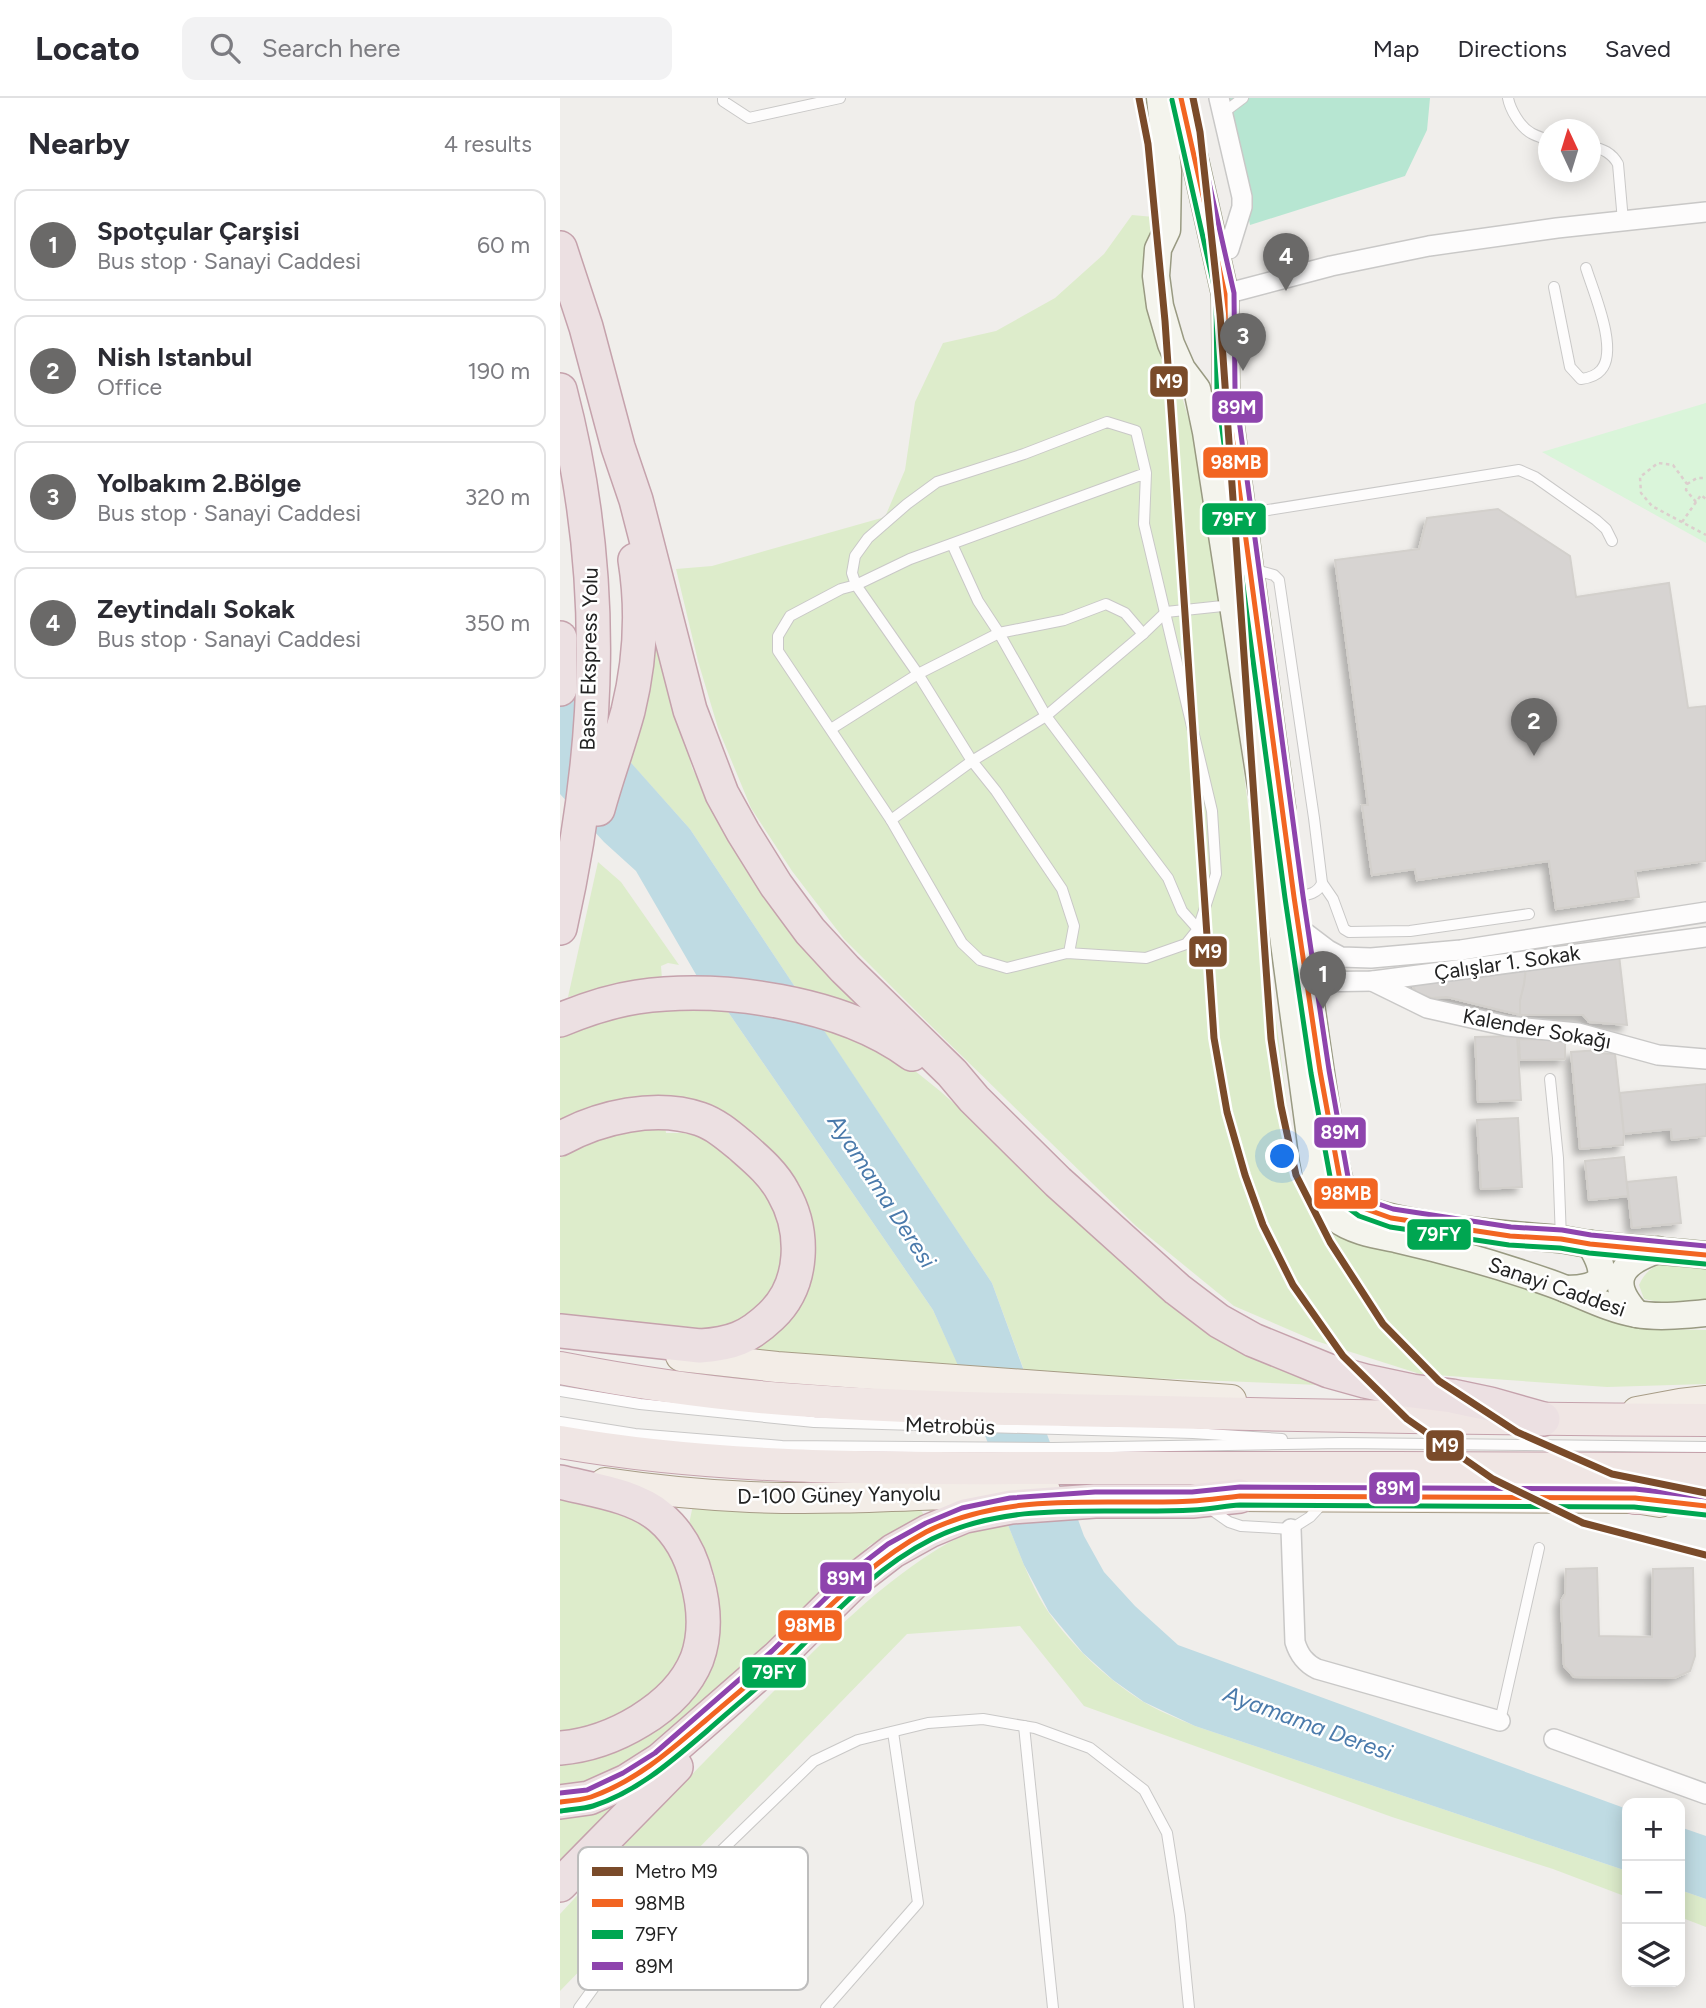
<!DOCTYPE html>
<html lang="en">
<head>
<meta charset="utf-8">
<style>
	body { margin:0; font-family:Figtree,sans-serif; background:#f2f2f3; color:#2b2b33 }
	.controls { position:absolute; right:21px; bottom:21px; display:grid; overflow:hidden; border-radius:14px; box-shadow:0 4px 18px #0003 }
	.controls button { width:63px; height:63px; display:grid; place-items:center; padding:0; border:0; border-bottom:2px solid #e1e1e2; background:#fff; color:#2b2b33; font:35px sans-serif }
	.compass { position:absolute; left:978px; top:21px; width:63px; height:63px; border-radius:50%; background:#fff; box-shadow:0 4px 18px #0003; rotate:356deg }
	.you { position:absolute; left:723px; top:1059px; width:24px; height:24px; margin:-18px; border:5px solid #fff; border-radius:50%; background:#1a73e8; box-shadow:0 0 0 10px #1a73e833 }
	.badge { display:grid; place-items:center; width:46px; height:46px; border-radius:50%; background:#6a6968; color:#fff; font-size:23px; font-weight:700 }
	.pin { position:absolute; translate:-50% -58px; filter:drop-shadow(0 2px 4px #0008) }
	.pin::after { content:''; position:absolute; top:37px; width:24px; height:21px; background:inherit; clip-path:polygon(0 0,100% 0,50% 100%) }
	.list { margin:0; padding:0; list-style:none }
	h2 { display:flex; justify-content:space-between; align-items:center; height:91px; margin:0; padding:0 28px; font-size:30px }
	h2 small { font-size:23px; font-weight:400; color:#7c7c81 }
	.list li { display:grid; grid-template-columns:46px 1fr auto; gap:21px; align-items:center; box-sizing:border-box; height:112px; margin:0 14px 14px; padding:0 14px; border:2px solid #e1e1e2; border-radius:14px }
	.list b { display:block; font-size:26px; white-space:nowrap }
	.list p { margin:0; font-size:23px; white-space:nowrap; color:#7c7c81 }
	.list em { font-size:23px; font-style:normal; color:#7c7c81 }
	.icon { flex:none; width:38px; height:38px; fill:none; stroke:currentColor; stroke-width:2; stroke-linecap:round; stroke-linejoin:round }
	.map { position:relative; flex:none; width:1146px; height:1910px; overflow:hidden }
	header { display:flex; align-items:center; gap:42px; box-sizing:border-box; height:98px; padding:0 35px; background:#fff; border-bottom:2px solid #e1e1e2 }
	header strong { font-size:33px }
	nav { display:flex; gap:38px; margin-inline-start:auto; font-size:24px }
	.search { width:490px; height:63px; background:#f2f2f3; display:flex; align-items:center; gap:18px; box-sizing:border-box; padding:0 24px; border-radius:14px; color:#7c7c81; font-size:26px }
	main { display:flex }
	aside { flex:1; background:#fff }
	.map>svg:first-child { display:block }
	.grass { fill:#ddeccb }
	.park { fill:#daf5da }
	.pitch { fill:#b7e6d2 }
	.water { fill:#bfdbe3 }
	.building { fill:#d7d4d2; stroke:#d3d0cc; stroke-width:2; filter:url(#shadow) }
	.lines { fill:none; stroke-linecap:round; stroke-linejoin:round }
	.service-casing { stroke:#c9c8c7; stroke-width:12 }
	.minor-casing { stroke:#c9c8c7; stroke-width:22 }
	.secondary-casing { stroke:#999a82; stroke-width:29 }
	.primary-casing { stroke:#a79c86; stroke-width:32 }
	.trunk-casing { stroke:#c5a2ac; stroke-width:34 }
	.motorway-casing { stroke:#c5a2ac; stroke-width:36 }
	.path { stroke:#dccecd; stroke-width:2.5; stroke-dasharray:3.5 3.5; stroke-linecap:butt }
	.service { stroke:#fdfcfc; stroke-width:10 }
	.minor { stroke:#fdfcfc; stroke-width:19 }
	.secondary { stroke:#f4f4ed; stroke-width:26 }
	.primary { stroke:#f3ede7; stroke-width:30 }
	.trunk { stroke:#f0e6e4; stroke-width:32 }
	.motorway { stroke:#ece0e2; stroke-width:33 }
	.bus-1-casing { stroke:#fff; stroke-width:10 }
	.bus-2-casing { stroke:#fff; stroke-width:10 }
	.bus-3-casing { stroke:#fff; stroke-width:10 }
	.bus-1 { stroke:#f26522; stroke-width:5 }
	.bus-2 { stroke:#00a651; stroke-width:5 }
	.bus-3 { stroke:#8e44ad; stroke-width:5 }
	.metro-1-casing { stroke:#fff; stroke-width:12 }
	.metro-1 { stroke:#7a4b2a; stroke-width:7 }
	.labels { text-anchor:middle; stroke-width:5; stroke-linejoin:round; paint-order:stroke }
	.street-label { font-size:21px; fill:#222; stroke:#fff }
	.water-label { font-size:23px; font-style:italic; fill:#4a7aab; stroke:#fff }
	.key { fill:#fff; stroke:#bdbdbd; stroke-width:2 }
	.key-label { font-size:19px; fill:#222 }
	.line-badge { stroke:#fff; stroke-width:2.5 }
	.badge-label { font-size:19px; text-anchor:middle; font-weight:bold; fill:#fff }
</style>
</head>
<body>
<header>
<strong>Locato</strong>
<div class="search"><svg class="icon" aria-label="search" viewBox="0 0 24 24"><circle cx="10" cy="10" r="6"/><path d="M15 15l6 6"/></svg>Search here</div>
<nav><a>Map</a><a>Directions</a><a>Saved</a></nav>
</header>
<main>
<aside>
<h2>Nearby<small>4 results</small></h2>
<ul class="list">
<li><span class="badge">1</span><div><b>Spotçular Çarşisi</b><p>Bus stop · Sanayi Caddesi</p></div><em>60 m</em></li>
<li><span class="badge">2</span><div><b>Nish Istanbul</b><p>Office</p></div><em>190 m</em></li>
<li><span class="badge">3</span><div><b>Yolbakım 2.Bölge</b><p>Bus stop · Sanayi Caddesi</p></div><em>320 m</em></li>
<li><span class="badge">4</span><div><b>Zeytindalı Sokak</b><p>Bus stop · Sanayi Caddesi</p></div><em>350 m</em></li>
</ul>
</aside>
<div class="map">
<svg width="1146" height="1910" viewBox="0 0 1146 1910">
	<defs>
		<filter id="shadow"><feDropShadow dx="-5.5" dy="5.5" stdDeviation="3.5" flood-color="#0004"/></filter>
	</defs>
	<rect width="100%" height="100%" fill="#f0eeeb"/>
	<g class="grass">
		<polygon points="572,117 594,119 590,176 618,285 637,350 664,523 738,1091 752,1121 773,1137 817,1150 928,1175 1042,1220 1105,1231 1146,1232 1146,1286 1047,1289 860,1276 753,1242 674,1208 576,1128 358,915 284,841 232,773 191,710 158,630 138,563 116,471 152,468 325,419 345,372 355,304 383,245 436,233 495,200 544,156"/>
		<polygon points="95,524 132,670 176,752 230,836 310,915 239,895 130,731 70,664"/>
		<polygon points="38,764 61,784 119,867 108,865 101,868 102,881 49,888 8,899"/>
		<polygon points="103,907 164,908 373,1212 401,1273 191,1252 249,1157 164,1022 0,1029 0,940 51,919"/>
		<polygon points="258,924 329,952 380,993 649,1233 784,1288 465,1275 432,1185"/>
		<path d="M105 1028 106 1035H123L140 1038 158 1046 211 1097 223 1127 221 1189 174 1236 22 1221 0 1216V1060C30 1040 69 1032 105 1028Z"/>
		<path d="M1117 1163 1146 1165V1205L1109 1206 1084 1201 1079 1187C1088 1168 1097 1167 1117 1163Z"/>
		<polygon points="0,1393 82,1418 121,1463 131,1549 105,1589 47,1625 0,1634"/>
		<path d="M133 1407 359 1410 365 1418 310 1447 117 1633 64 1667 15 1687 0 1689V1662L53 1650 158 1524C160 1482 152 1460 129 1426Z"/>
		<path d="M448 1427C460 1456 471 1489 489 1515 513 1549 546 1580 582 1603 598 1613 617 1620 635 1628L1067 1773V1799L993 1771 832 1719 524 1608 460 1528 347 1536 0 1893V1816C70 1740 141 1666 214 1593 267 1540 322 1483 388 1445 406 1435 428 1428 448 1427Z"/>
		<polygon points="65,1695 0,1770 0,1717"/>
		<polygon points="1120,1792 1146,1801 1146,1829 1120,1819"/>
	</g>
	<polygon class="park" points="1146,305 1146,445 982,354"/>
	<polygon class="pitch" points="665,0 870,0 867,32 845,78 690,127"/>
	<g class="water">
		<polygon points="0,585 130,731 432,1185 524,1438 544,1474 575,1508 618,1547 1067,1711 1067,1773 635,1628 584,1604 553,1582 523,1555 489,1514 464,1467 448,1427 451,1408 405,1283 373,1212 164,908 138,880 76,773 44,744 0,696"/>
		<polygon points="1120,1729 1146,1738 1146,1801 1120,1792"/>
	</g>
	<g class="building">
		<polygon points="938,411 1010,458 1016,499 1109,485 1128,610 1146,608 1146,763 1075,773 1079,799 996,811 989,763 857,782 855,771 812,777 802,707 808,707 775,462 859,451 867,420"/>
		<polygon points="1059,857 1067,927 1029,924 1023,917 960,917 960,902 964,886 966,868"/>
		<polygon points="966,868 964,886 960,902 960,917 887,899 871,900 856,894 850,883"/>
		<polygon points="957,938 961,1002 918,1004 915,939"/>
		<polygon points="959,941 1005,942 1005,961 960,962"/>
		<polygon points="1039,952 1039,955 1055,956 1064,1036 1063,1047 1020,1051 1011,954"/>
		<polygon points="1146,986 1146,1038 1112,1042 1111,1031 1064,1036 1060,995"/>
		<polygon points="958,1020 962,1089 921,1091 917,1022"/>
		<polygon points="1064,1059 1068,1098 1029,1102 1025,1063"/>
		<polygon points="1116,1079 1121,1125 1072,1130 1067,1084"/>
		<polygon points="1037,1470 1039,1538 1092,1539 1093,1471 1133,1470 1135,1558 1130,1573 1114,1580 1014,1579 1004,1568 1001,1503 1005,1496 1006,1471"/>
	</g>
	<g class="lines">
		<g class="service-casing">
			<g id="service">
				<polyline points="163,0 163,3 189,20 280,0"/>
				<path d="M948 0C950 11 960 29 971 35 976 38 983 40 988 42"/>
				<polyline points="663,15 683,0"/>
				<path d="M1030 48C1043 51 1052 55 1058 66L1063 123"/>
				<path d="M994 189 1010 269 1021 281C1029 280 1036 278 1041 272 1059 252 1033 193 1026 170"/>
				<polyline points="683,416 959,372 975,379 1036,422 1046,431 1052,443"/>
				<polyline points="392,446 418,503 439,535 504,522 546,506 565,515 583,536"/>
				<path d="M692 471 714 477 719 482 754 720 762 785C757 797 746 797 734 799"/>
				<polyline points="271,631 358,576 439,535 486,618 608,780 622,813 638,831"/>
				<polyline points="331,722 412,663 486,618 583,536 606,514 672,507"/>
				<polyline points="762,785 773,801 784,831 789,834 850,833 969,816"/>
				<polyline points="509,855 514,828 502,791 436,693 412,663 358,576 296,487 292,475 295,458 308,440 347,406 377,384 464,356 547,324 576,333 586,375 584,426 652,713 656,776 638,831 626,846 586,860 507,855 447,870 420,862 402,845 331,722 218,553 218,538 230,518 281,491 296,487 350,461 586,375"/>
				<polyline points="990,981 998,1060 1001,1141"/>
				<polyline points="0,1293 80,1306 254,1324 633,1335 722,1341"/>
				<polyline points="0,1324 75,1336 222,1348 493,1350 782,1345 1146,1349"/>
				<polyline points="649,1410 669,1424 681,1428 731,1431 750,1419 763,1405"/>
				<polyline points="940,1623 979,1450"/>
				<polyline points="464,1628 493,1910"/>
				<polyline points="19,1910 66,1845 254,1663 298,1642 368,1625 423,1621 475,1630 530,1650 584,1692 607,1735 620,1818 629,1910"/>
				<polyline points="266,1910 358,1805 333,1634"/>
			</g>
		</g>
		<g class="minor-casing">
			<g id="minor">
				<polyline points="655,151 669,151 682,109 682,99 659,0"/>
				<polyline points="665,196 771,168 869,148 997,130 1146,114"/>
				<polyline points="739,830 768,852 781,859 811,860 901,852 1146,814"/>
				<polyline points="812,883 867,910 947,928 1018,935 1098,957 1146,961"/>
				<polyline points="748,884 813,883 1146,839"/>
				<path d="M731 1431 735 1544C739 1557 745 1565 757 1571L940 1623"/>
				<polyline points="994,1641 1146,1696"/>
			</g>
		</g>
		<g class="secondary-casing">
			<g id="secondary">
				<path d="M600 0 608 73 607 132 598 151 596 178 600 208 611 246 622 271 637 291 646 334 715 778 753 1061C757 1081 759 1105 775 1120 791 1133 816 1137 836 1141 889 1153 939 1167 990 1185 1019 1195 1047 1211 1076 1216 1099 1220 1124 1217 1146 1215"/>
				<polyline points="621,0 665,196 666,293 722,710"/>
				<path d="M740 835C751 901 759 967 770 1033 774 1052 776 1085 788 1100 812 1128 959 1137 999 1141 1009 1142 1020 1145 1030 1146 1069 1151 1107 1153 1146 1157"/>
				<path d="M1006 1191C1044 1191 1050 1178 1030 1146"/>
				<path d="M1077 1216C1047 1183 1060 1165 1098 1152"/>
			</g>
		</g>
		<g class="primary-casing">
			<g id="primary">
				<polyline points="121,1258 217,1269 671,1302"/>
				<polyline points="1077,1314 1120,1306 1146,1303"/>
				<path d="M45 1385C93 1392 141 1397 190 1399 288 1403 387 1394 485 1393"/>
				<polyline points="657,1396 680,1398 1075,1400 1100,1404"/>
			</g>
		</g>
		<g class="trunk-casing">
			<g id="trunk">
				<path d="M0 1270C83 1286 167 1298 252 1303 353 1310 456 1311 557 1313 754 1318 950 1321 1146 1322"/>
				<path d="M0 1344C172 1374 349 1370 523 1370 731 1370 938 1370 1146 1371"/>
				<polyline points="1075,1400 1146,1397"/>
			</g>
		</g>
		<g class="motorway-casing">
			<g id="motorway">
				<polyline points="0,150 26,229 58,349 76,402 130,612 162,696 183,734 216,787 250,833 285,871 392,975 414,1001 498,1084 617,1191 659,1223 693,1242 769,1273 805,1283 852,1293 892,1298 930,1306 983,1321"/>
				<path d="M0 292C48 474 41 647 0 830"/>
				<polyline points="0,540 0,591"/>
				<path d="M38 711C47 678 59 646 68 613 80 564 83 512 75 462"/>
				<path d="M0 922C24 912 50 903 77 899 162 887 282 904 352 956"/>
				<path d="M0 1041C39 1019 96 1006 140 1021 155 1026 168 1037 180 1047 196 1061 213 1075 223 1094 245 1132 245 1186 211 1218 188 1240 171 1246 140 1248L0 1233"/>
				<path d="M0 1384C32 1392 74 1397 100 1419 119 1435 131 1458 137 1482 144 1507 146 1536 137 1561 117 1611 51 1646 0 1650"/>
				<polyline points="0,1704 29,1700 67,1683 100,1662 218,1559 298,1480 333,1453 369,1433 405,1418 451,1409 535,1403 632,1403 680,1398"/>
				<polyline points="0,1787 116,1669"/>
			</g>
		</g>
		<g class="path">
			<polyline points="1127,386 1137,380 1146,380"/>
			<polyline points="1136,404 1126,392 1127,386 1113,367 1098,365 1080,379 1081,395 1092,408 1146,437"/>
			<polyline points="1122,424 1141,397 1146,401"/>
		</g>
		<use href="#service" class="service"/>
		<use href="#minor" class="minor"/>
		<use href="#secondary" class="secondary"/>
		<use href="#primary" class="primary"/>
		<use href="#trunk" class="trunk"/>
		<use href="#motorway" class="motorway"/>
		<g class="bus-1-casing">
			<g id="bus-1">
				<polyline points="621,0 665,196 666,293 734,799 760,973 780,1082 788,1100 803,1110 831,1120 950,1138 1001,1141 1030,1146 1146,1157"/>
				<path d="M0 1704C10 1703 22 1702 31 1699 76 1683 110 1653 145 1623 170 1601 197 1580 221 1556 268 1511 308 1465 366 1434 448 1392 545 1408 633 1403 648 1402 664 1400 680 1398L1075 1400 1146 1408"/>
			</g>
		</g>
		<g class="bus-2-casing">
			<g id="bus-2">
				<polyline points="612,2 656,197 657,294 725,800 751,975 771,1084 780,1104 799,1118 830,1129 949,1147 1000,1150 1029,1155 1145,1166"/>
				<path d="M1 1713C11 1711 23 1711 33 1708 77 1694 112 1663 147 1633 173 1610 201 1587 227 1563 272 1518 314 1470 372 1441 453 1401 546 1417 633 1412 649 1411 665 1408 680 1407L1074 1409 1146 1417"/>
			</g>
		</g>
		<g class="bus-3-casing">
			<g id="bus-3">
				<polyline points="630,0 674,195 675,292 743,798 769,972 788,1079 795,1094 807,1102 833,1111 951,1129 1002,1132 1031,1137 1146,1148"/>
				<polyline points="0,1695 27,1692 63,1675 95,1655 212,1553 293,1473 328,1446 366,1425 402,1410 450,1400 535,1394 632,1394 680,1389 1075,1391 1146,1399"/>
			</g>
		</g>
		<use href="#bus-1" class="bus-1"/>
		<use href="#bus-2" class="bus-2"/>
		<use href="#bus-3" class="bus-3"/>
		<g class="metro-1-casing">
			<g id="metro-1">
				<polyline points="579,0 588,46 605,223 654,940 667,1014 685,1077 703,1127 733,1187 783,1258 847,1321 933,1381 1023,1425 1146,1457"/>
				<polyline points="633,0 640,34 660,216 711,941 721,1008 736,1077 770,1144 823,1226 879,1283 957,1334 1052,1376 1146,1395"/>
			</g>
		</g>
		<use href="#metro-1" class="metro-1"/>
	</g>
	<g class="labels">
		<g class="street-label">
			<text transform="translate(29 561) rotate(-89)" y="7">Basın Ekspress Yolu</text>
			<text transform="translate(947 865) rotate(-8)" y="7">Çalışlar 1. Sokak</text>
			<text transform="translate(977 931) rotate(10)" y="7">Kalender Sokağı</text>
			<text transform="translate(997 1189) rotate(19)" y="7">Sanayi Caddesi</text>
			<text transform="translate(390 1328) rotate(2)" y="7">Metrobüs</text>
			<text transform="translate(279 1397) rotate(-1)" y="7">D-100 Güney Yanyolu</text>
		</g>
		<g class="water-label">
			<text transform="translate(322 1093) rotate(57)" y="8">Ayamama Deresi</text>
			<text transform="translate(748 1625) rotate(20)" y="8">Ayamama Deresi</text>
		</g>
	</g>
	<rect x="18" y="1749" width="230" height="143" rx="10" class="key"/>
	<rect x="32" y="1769" width="31" height="9" fill="#7a4b2a"/>
	<rect x="32" y="1801" width="31" height="8" fill="#f26522"/>
	<rect x="32" y="1832" width="31" height="9" fill="#00a651"/>
	<rect x="32" y="1864" width="31" height="8" fill="#8e44ad"/>
	<g class="key-label">
		<text x="75" y="1780">Metro M9</text>
		<text x="75" y="1812">98MB</text>
		<text x="75" y="1843">79FY</text>
		<text x="75" y="1875">89M</text>
	</g>
	<g class="line-badge">
		<rect x="589" y="267" width="40" height="33" rx="7" fill="#7a4b2a"/>
		<rect x="651" y="292" width="53" height="34" rx="7" fill="#8e44ad"/>
		<rect x="642" y="348" width="67" height="33" rx="7" fill="#f26522"/>
		<rect x="641" y="404" width="66" height="34" rx="7" fill="#00a651"/>
		<rect x="628" y="837" width="40" height="33" rx="7" fill="#7a4b2a"/>
		<rect x="753" y="1018" width="54" height="33" rx="7" fill="#8e44ad"/>
		<rect x="753" y="1079" width="66" height="33" rx="7" fill="#f26522"/>
		<rect x="846" y="1120" width="66" height="33" rx="7" fill="#00a651"/>
		<rect x="865" y="1331" width="40" height="33" rx="7" fill="#7a4b2a"/>
		<rect x="808" y="1373" width="53" height="34" rx="7" fill="#8e44ad"/>
		<rect x="259" y="1463" width="54" height="34" rx="7" fill="#8e44ad"/>
		<rect x="217" y="1511" width="66" height="33" rx="7" fill="#f26522"/>
		<rect x="181" y="1558" width="66" height="33" rx="7" fill="#00a651"/>
	</g>
	<g class="badge-label">
		<text x="609" y="290">M9</text>
		<text x="677" y="316">89M</text>
		<text x="676" y="371">98MB</text>
		<text x="674" y="428">79FY</text>
		<text x="648" y="860">M9</text>
		<text x="780" y="1041">89M</text>
		<text x="786" y="1102">98MB</text>
		<text x="879" y="1143">79FY</text>
		<text x="885" y="1354">M9</text>
		<text x="835" y="1397">89M</text>
		<text x="286" y="1487">89M</text>
		<text x="250" y="1534">98MB</text>
		<text x="214" y="1581">79FY</text>
	</g>
</svg>
<div class="controls">
<button>+</button>
<button>−</button>
<button><svg class="icon" aria-label="layers" viewBox="0 0 24 24"><path d="M12 4l9 5-9 5-9-5zM3 14l9 5 9-5"/></svg></button>
</div>
<svg class="compass" viewBox="-18 -18 36 36"><path d="M0-13l5 13h-10z" fill="#e53935"/><path d="M0 13l5-13h-10z" fill="#7c7c81"/></svg>
<div class="you"></div>
<div class="pin badge" style="left:763px;top:911px">1</div>
<div class="pin badge" style="left:974px;top:658px">2</div>
<div class="pin badge" style="left:683px;top:273px">3</div>
<div class="pin badge" style="left:726px;top:193px">4</div>
</div>
</main>
</body>
</html>
